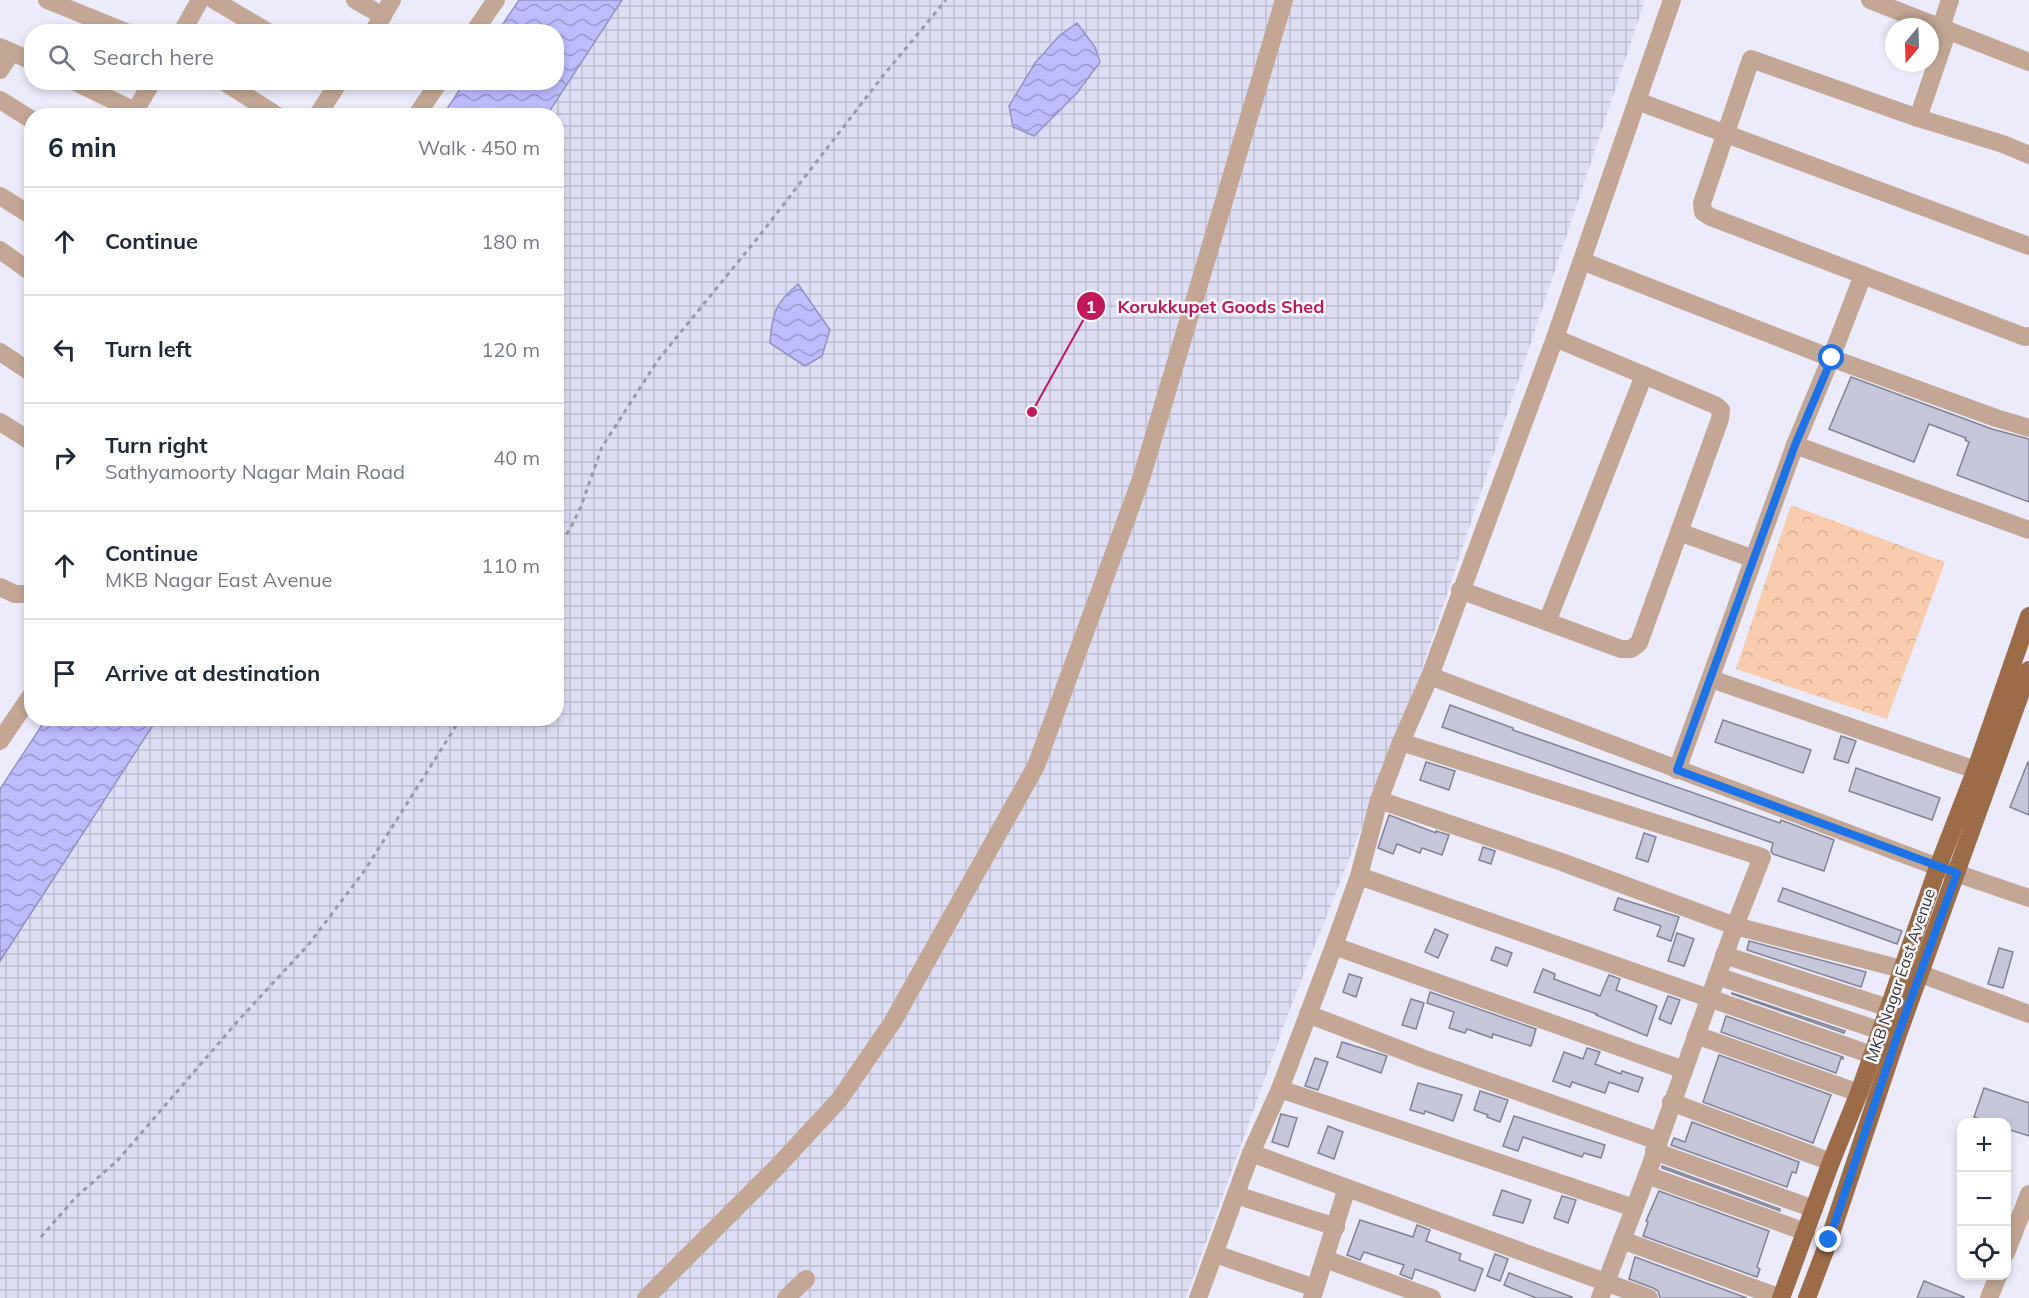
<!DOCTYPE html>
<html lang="en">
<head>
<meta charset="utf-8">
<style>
	body { margin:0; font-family:Mulish,sans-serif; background:#f6f6f7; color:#1f2937 }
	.controls { position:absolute; right:18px; bottom:18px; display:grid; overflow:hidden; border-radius:12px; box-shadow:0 3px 9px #0003 }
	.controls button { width:54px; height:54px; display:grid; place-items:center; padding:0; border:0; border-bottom:2px solid #e0e1e3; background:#fff; color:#1f2937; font:30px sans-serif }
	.compass { position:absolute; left:1885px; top:18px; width:54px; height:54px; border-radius:50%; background:#fff; box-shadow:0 3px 9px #0003; rotate:199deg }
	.stop { position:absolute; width:18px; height:18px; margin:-14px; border:4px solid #1a73e8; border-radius:50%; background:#fff }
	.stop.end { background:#1a73e8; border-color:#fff; box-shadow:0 2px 6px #0008 }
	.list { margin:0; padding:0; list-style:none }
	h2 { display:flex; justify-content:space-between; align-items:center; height:78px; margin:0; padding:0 24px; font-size:26px }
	h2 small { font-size:20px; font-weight:400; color:#747a83 }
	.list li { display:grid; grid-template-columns:39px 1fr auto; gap:18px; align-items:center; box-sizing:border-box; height:108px; padding:0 24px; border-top:2px solid #e0e1e3 }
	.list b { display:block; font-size:22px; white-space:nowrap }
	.list p { margin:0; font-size:20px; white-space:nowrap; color:#747a83 }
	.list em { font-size:20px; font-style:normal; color:#747a83 }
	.icon { flex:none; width:33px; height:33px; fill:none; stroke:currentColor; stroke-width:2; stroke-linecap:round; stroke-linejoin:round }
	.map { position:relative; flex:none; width:2029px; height:1298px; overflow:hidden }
	.search { position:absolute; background:#fff; box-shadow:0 3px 9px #0003; left:24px; top:24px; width:540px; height:66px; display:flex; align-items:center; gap:15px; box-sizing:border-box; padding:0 21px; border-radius:24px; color:#747a83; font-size:22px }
	.panel { position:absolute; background:#fff; box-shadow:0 3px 9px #0003; left:24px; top:108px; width:540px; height:618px; border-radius:24px }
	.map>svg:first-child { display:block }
	.industrial { fill:url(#industrial-grid) }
	.forest { fill:url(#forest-crowns) }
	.water { fill:url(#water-waves); stroke:#9592c4; stroke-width:1.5 }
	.building { fill:#c6c6db; stroke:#828295; stroke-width:1.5 }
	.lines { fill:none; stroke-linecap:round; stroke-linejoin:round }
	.path { stroke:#9a9aa7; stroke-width:3; stroke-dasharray:4.5 4.5; stroke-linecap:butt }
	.minor { stroke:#c3a794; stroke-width:18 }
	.major { stroke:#9c6c48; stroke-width:18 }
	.route { stroke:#1a73e8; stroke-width:8 }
	.labels { text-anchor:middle; stroke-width:5; stroke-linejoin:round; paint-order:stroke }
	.street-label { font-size:16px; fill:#34343c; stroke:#fafafe }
	.leader { fill:none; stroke:#c2185b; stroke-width:2 }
	.callout-dot { fill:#c2185b; stroke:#fafafe; stroke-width:2 }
	.mark-label { font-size:18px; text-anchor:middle; font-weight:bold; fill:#fff }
	.callout-label { font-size:18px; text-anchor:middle; font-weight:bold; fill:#c2185b; stroke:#fafafe; stroke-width:5; stroke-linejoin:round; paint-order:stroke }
</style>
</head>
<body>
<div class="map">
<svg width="2029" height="1298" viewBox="0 0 2029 1298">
	<defs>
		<pattern id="industrial-grid" width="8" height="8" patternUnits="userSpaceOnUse" patternTransform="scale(1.5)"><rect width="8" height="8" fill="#ddddf3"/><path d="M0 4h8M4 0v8" fill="none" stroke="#bebed1"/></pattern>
		<pattern id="forest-crowns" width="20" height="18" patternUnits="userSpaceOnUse" patternTransform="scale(1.5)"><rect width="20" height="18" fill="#f8ccac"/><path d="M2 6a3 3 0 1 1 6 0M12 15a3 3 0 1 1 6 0" fill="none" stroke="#d5b095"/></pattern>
		<pattern id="water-waves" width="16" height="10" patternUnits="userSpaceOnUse" patternTransform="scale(1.5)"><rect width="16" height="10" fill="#bebbfe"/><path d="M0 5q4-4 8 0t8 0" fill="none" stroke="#9b99cf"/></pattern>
	</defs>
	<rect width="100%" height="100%" fill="#ebebfc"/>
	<polygon class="industrial" points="622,0 1645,0 1409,708 1291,1006 1186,1298 0,1298 0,961 157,719 556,718 556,116 547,115"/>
	<polygon class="forest" points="1791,505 1945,562 1887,719 1736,669"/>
	<g class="water">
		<polygon points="519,0 622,0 547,115 443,115 464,83 556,82 556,32 498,31"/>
		<polygon points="1077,23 1095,47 1100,62 1077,93 1034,136 1013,127 1009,106 1035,63 1059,36"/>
		<path d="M798 284 830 330 822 356 805 366 770 343C772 314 775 303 798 284Z"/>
		<polygon points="46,719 157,719 0,961 0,789"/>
	</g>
	<g class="building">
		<polygon points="1851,377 1992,429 2029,439 2029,502 1957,475 1969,442 1965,440 1966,438 1929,424 1914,462 1829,429"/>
		<polygon points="1450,705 1513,728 1513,730 1780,823 1781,820 1834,840 1824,871 1773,854 1771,851 1773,843 1442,727"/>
		<polygon points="1723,720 1811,750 1803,773 1715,742"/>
		<polygon points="1841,736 1856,741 1848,763 1834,759"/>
		<polygon points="1426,762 1455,771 1449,790 1420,780"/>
		<polygon points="2028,762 2029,762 2029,815 2010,807"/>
		<polygon points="1856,768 1940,798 1932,820 1849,791"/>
		<polygon points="1389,815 1436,833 1436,831 1449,835 1442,855 1422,848 1420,853 1397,844 1393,854 1378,848"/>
		<polygon points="1644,833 1656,837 1648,862 1636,858"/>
		<polygon points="1483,847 1495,851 1491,864 1479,860"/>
		<polygon points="1783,888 1902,931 1897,944 1778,901"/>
		<polygon points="1618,898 1679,917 1671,941 1657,936 1661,926 1614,910"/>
		<polygon points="1435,929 1448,935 1438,958 1425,952"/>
		<polygon points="1677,933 1694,939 1684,966 1668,961"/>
		<polygon points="1749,941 1866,972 1861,987 1747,950"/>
		<polygon points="1496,947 1512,953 1507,966 1491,960"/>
		<polygon points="1999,948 2013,952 2003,988 1988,984"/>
		<polygon points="1543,969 1555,974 1554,979 1600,996 1609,975 1620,979 1616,990 1657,1006 1647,1036 1596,1015 1597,1014 1534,992"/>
		<polygon points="1349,974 1362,978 1356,997 1343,992"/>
		<polygon points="1430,992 1536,1029 1531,1046 1493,1034 1492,1038 1467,1029 1465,1033 1449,1028 1454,1012 1427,1003"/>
		<polygon points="1732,993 1845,1031 1844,1033 1732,994"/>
		<polygon points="1668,996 1680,1000 1671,1024 1659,1019"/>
		<polygon points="1411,999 1424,1003 1416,1029 1402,1025"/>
		<polygon points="1726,1016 1843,1057 1843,1059 1841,1058 1836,1073 1721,1032"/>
		<polygon points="1342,1042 1387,1056 1381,1073 1337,1057"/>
		<polygon points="1587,1048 1600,1052 1595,1064 1621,1074 1622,1071 1643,1078 1638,1092 1609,1082 1605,1093 1572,1082 1570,1087 1553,1081 1564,1052 1583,1059"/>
		<polygon points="1719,1055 1831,1095 1813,1143 1703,1102"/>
		<polygon points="1315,1058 1328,1062 1318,1090 1305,1086"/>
		<polygon points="1418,1083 1462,1095 1453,1121 1425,1111 1424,1114 1410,1110"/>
		<polygon points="1984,1088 2029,1103 2029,1136 2007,1129 2007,1122 1989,1122 1974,1117"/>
		<polygon points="1480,1091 1508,1100 1500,1122 1487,1117 1488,1115 1474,1110"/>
		<polygon points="1281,1114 1297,1118 1288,1147 1272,1142"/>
		<polygon points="1514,1116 1605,1145 1601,1158 1584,1153 1582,1157 1523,1137 1518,1151 1503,1146"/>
		<polygon points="1692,1122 1799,1162 1796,1173 1792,1172 1787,1187 1671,1145 1674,1138 1685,1142"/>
		<polygon points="1328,1126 1343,1132 1334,1159 1318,1153"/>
		<polygon points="1662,1166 1780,1209 1780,1211 1662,1168"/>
		<polygon points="1502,1190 1531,1200 1523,1223 1493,1215"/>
		<polygon points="1659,1191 1769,1231 1757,1267 1760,1269 1757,1277 1643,1236 1648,1222 1646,1221"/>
		<polygon points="1562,1196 1576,1200 1568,1223 1554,1218"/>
		<polygon points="1360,1220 1413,1237 1417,1225 1430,1230 1426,1241 1461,1254 1459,1260 1483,1269 1475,1291 1415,1269 1412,1279 1400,1274 1404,1265 1364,1252 1360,1260 1347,1255"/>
		<polygon points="1495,1254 1508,1259 1500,1281 1487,1276"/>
		<polygon points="1635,1257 1747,1298 1660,1298 1658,1291 1653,1288 1629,1279"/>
		<polygon points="1509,1273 1572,1297 1572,1298 1536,1298 1504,1285"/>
		<polygon points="1924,1281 1964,1297 1964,1298 1917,1298"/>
	</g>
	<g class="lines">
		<g class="path">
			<polyline points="556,549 570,529 580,509 602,447 658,360 760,235 882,77 946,0"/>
			<polyline points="41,1237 76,1197 118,1160 237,1022 309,944 365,870 461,718"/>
		</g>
		<g class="minor">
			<polyline points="47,0 126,32"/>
			<polyline points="214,0 268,32"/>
			<polyline points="355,0 383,16"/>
			<polyline points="1870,0 2029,62"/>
			<polyline points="1941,27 1950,0"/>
			<polyline points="182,32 200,0"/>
			<polyline points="373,32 392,0"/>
			<polyline points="474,32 496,0"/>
			<polyline points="0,47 32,61"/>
			<polyline points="0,70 11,53"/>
			<polyline points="75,82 135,111 152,82"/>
			<polyline points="224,82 278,116"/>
			<polyline points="0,100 32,120"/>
			<polyline points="1637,101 2029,246"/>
			<polyline points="317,116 339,82"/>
			<polyline points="416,116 439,82"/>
			<polyline points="1918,118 1948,30"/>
			<polyline points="2029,155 2003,144 1918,118 1751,59 1702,203 1703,212 1711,217 2025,337 2029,336"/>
			<polyline points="0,196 32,216"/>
			<polyline points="0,250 32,273"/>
			<polyline points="1582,261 1831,358 1996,418 2029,428"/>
			<polyline points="0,352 32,373"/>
			<polyline points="0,422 32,442"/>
			<polyline points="1795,445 2029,530"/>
			<polyline points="1679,532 1754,559"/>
			<polyline points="0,587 15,594 32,594"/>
			<polyline points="1460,590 1621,649 1631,649 1639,643 1720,419 1721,410 1715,405 1555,338"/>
			<polyline points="1547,622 1644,375"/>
			<polyline points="1430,676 1938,867 2029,898"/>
			<polyline points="1711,679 1990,775"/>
			<polyline points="0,741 32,694"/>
			<polyline points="1401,742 1762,857 1735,926 1647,1175 1600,1298"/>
			<polyline points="1677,770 1795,445 1831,358 1863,275"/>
			<polyline points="1379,800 1559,861 1735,926 1921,974 2029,1014"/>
			<polyline points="1359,876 1872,1055"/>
			<polyline points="1334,946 1684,1070"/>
			<polyline points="1724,955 1889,1008"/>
			<polyline points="1717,976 1881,1031"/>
			<polyline points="1308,1014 1422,1058 1658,1141"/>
			<polyline points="1696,1035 1859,1093"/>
			<polyline points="1280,1089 1634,1208"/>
			<polyline points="1671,1102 1831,1162"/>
			<polyline points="1654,1151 1814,1209"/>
			<polyline points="1251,1153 1649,1298"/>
			<polyline points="1647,1175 1806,1232"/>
			<polyline points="1236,1195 1336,1227"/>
			<polyline points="1622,1240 1781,1298"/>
			<polyline points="2006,1253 2029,1194"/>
			<polyline points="1215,1254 1315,1288"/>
			<polyline points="1325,1259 1432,1298"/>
			<polyline points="646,1298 778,1166 839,1100 892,1023 1036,766 1141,479 1284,0"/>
			<polyline points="786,1298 806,1279"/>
			<polyline points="1198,1298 1251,1153 1280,1089 1334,946 1359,876 1379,800 1401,742 1430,676 1555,338 1672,0"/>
			<polyline points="1312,1298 1347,1188"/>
			<polyline points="1989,1298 1998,1276"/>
		</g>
		<g class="major">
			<polyline points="1781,1298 1831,1162 1859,1093 1938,867 1976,769 2029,616"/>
			<polyline points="1807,1298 1829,1240 1897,1037 2029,670"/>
		</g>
	</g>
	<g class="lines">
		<polyline class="route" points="1829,1240 1897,1037 1957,873 1677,770 1795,445 1832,358"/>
	</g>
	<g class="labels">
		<g class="street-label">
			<text transform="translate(1900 975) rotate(-71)" y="6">MKB Nagar East Avenue</text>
		</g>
	</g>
	<path class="leader" d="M1032 412L1091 306"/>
	<g class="callout-dot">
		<circle cx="1032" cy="412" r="6"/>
		<circle cx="1091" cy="306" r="15"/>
	</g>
	<g class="mark-label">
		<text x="1091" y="313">1</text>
	</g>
	<g class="callout-label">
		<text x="1221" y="313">Korukkupet Goods Shed</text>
	</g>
</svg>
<div class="controls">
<button>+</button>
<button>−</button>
<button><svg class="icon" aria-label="locate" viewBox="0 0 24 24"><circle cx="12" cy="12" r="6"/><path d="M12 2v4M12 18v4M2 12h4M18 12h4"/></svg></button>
</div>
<svg class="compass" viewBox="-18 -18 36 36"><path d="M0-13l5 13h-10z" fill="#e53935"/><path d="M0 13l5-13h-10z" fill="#747a83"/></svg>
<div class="stop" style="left:1832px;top:358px"></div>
<div class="stop end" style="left:1829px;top:1240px"></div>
<div class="search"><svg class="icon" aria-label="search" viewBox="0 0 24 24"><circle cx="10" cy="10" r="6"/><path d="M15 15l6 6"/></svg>Search here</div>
<section class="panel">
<h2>6 min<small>Walk · 450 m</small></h2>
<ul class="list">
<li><svg class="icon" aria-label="ahead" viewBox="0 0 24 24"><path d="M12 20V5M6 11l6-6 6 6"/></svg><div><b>Continue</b></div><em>180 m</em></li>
<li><svg class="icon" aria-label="left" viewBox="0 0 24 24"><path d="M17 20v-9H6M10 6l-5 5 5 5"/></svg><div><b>Turn left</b></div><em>120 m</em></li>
<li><svg class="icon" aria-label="right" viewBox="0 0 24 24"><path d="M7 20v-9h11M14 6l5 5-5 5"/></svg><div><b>Turn right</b><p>Sathyamoorty Nagar Main Road</p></div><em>40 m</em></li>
<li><svg class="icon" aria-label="ahead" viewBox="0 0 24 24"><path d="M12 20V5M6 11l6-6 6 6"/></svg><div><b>Continue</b><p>MKB Nagar East Avenue</p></div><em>110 m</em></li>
<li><svg class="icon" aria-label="arrive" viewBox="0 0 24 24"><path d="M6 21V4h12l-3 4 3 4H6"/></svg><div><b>Arrive at destination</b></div></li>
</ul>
</section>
</div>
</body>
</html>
